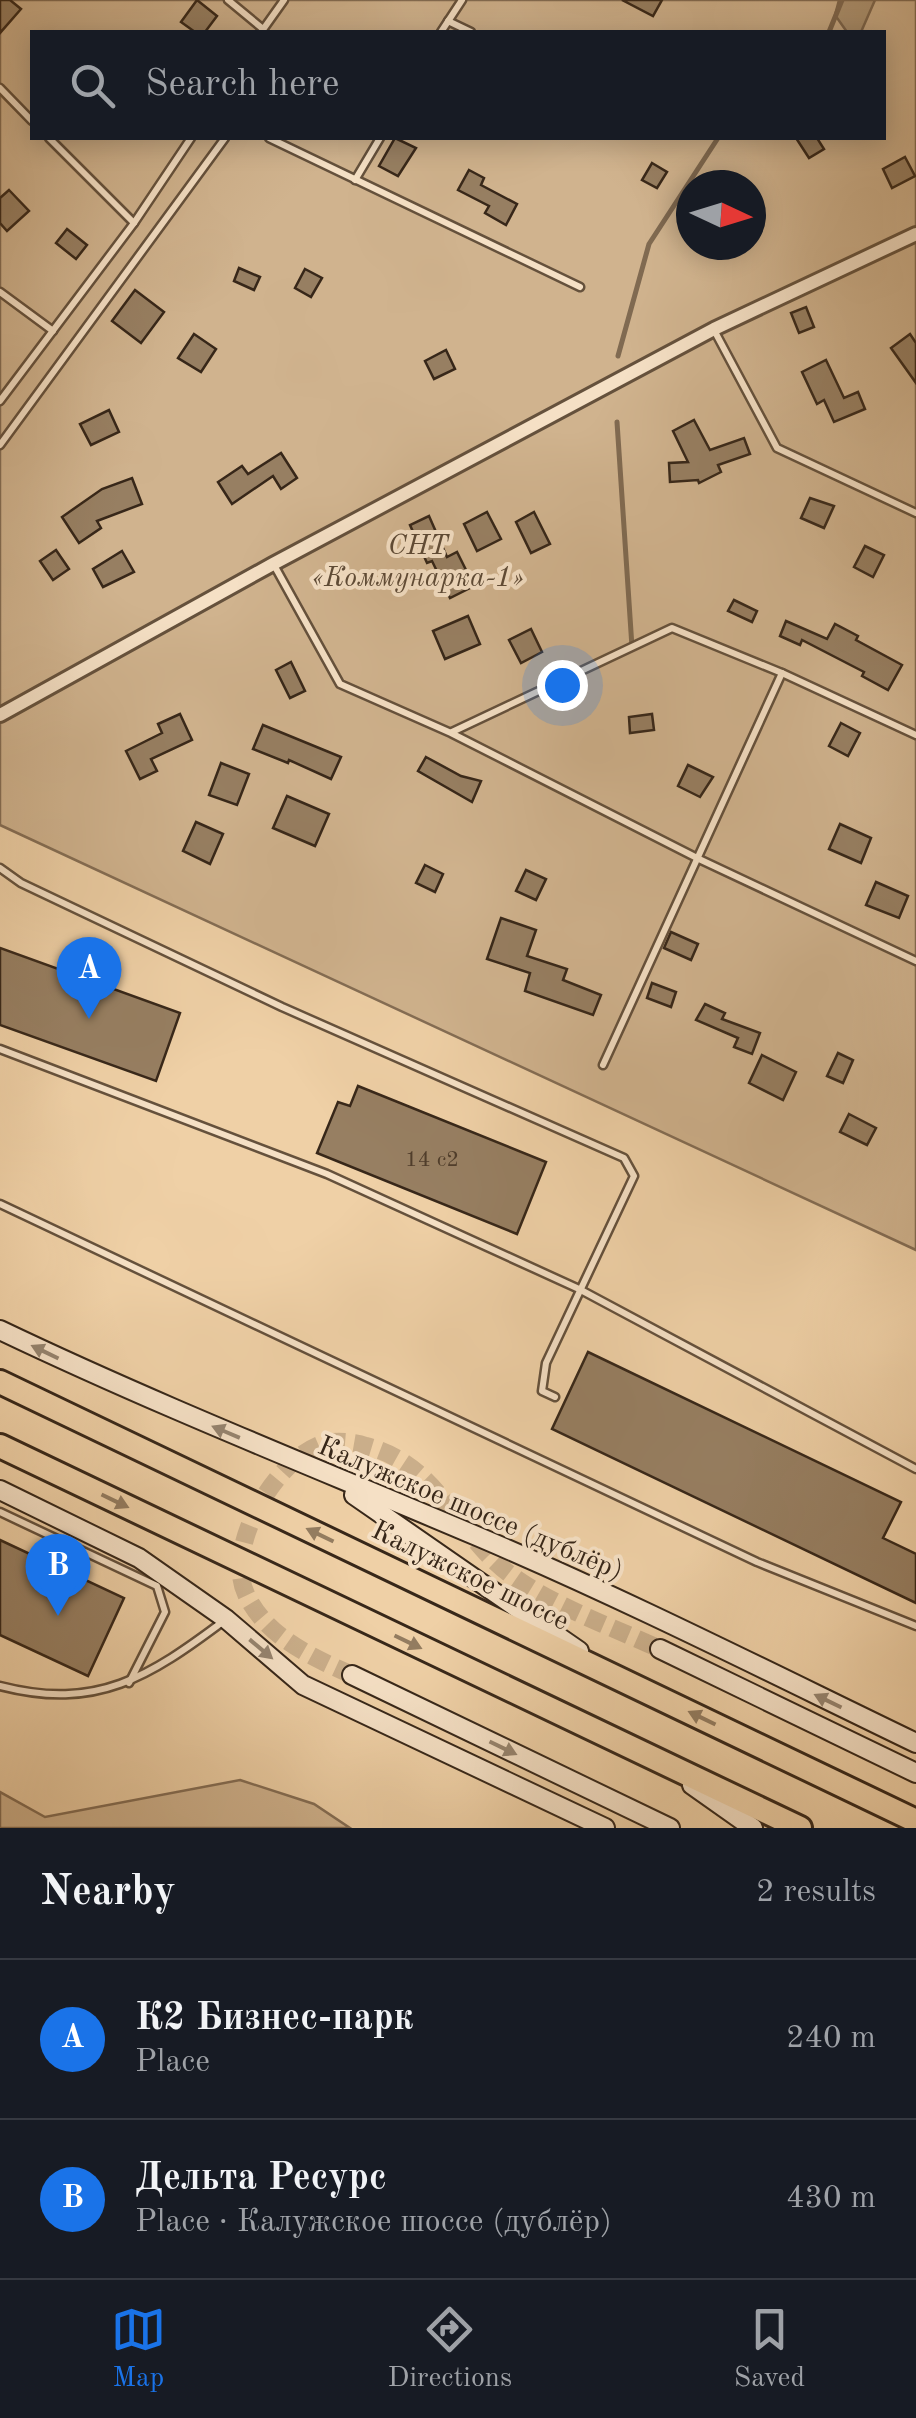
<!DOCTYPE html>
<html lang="en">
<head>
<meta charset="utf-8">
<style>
	body { margin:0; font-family:"Old Standard TT",serif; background:#20242c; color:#f1f3f6 }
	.compass { position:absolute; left:676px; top:170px; width:90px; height:90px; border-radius:50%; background:#171b24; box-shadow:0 5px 25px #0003; rotate:94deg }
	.you { position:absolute; left:562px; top:685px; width:35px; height:35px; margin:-25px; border:8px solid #fff; border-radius:50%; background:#1a73e8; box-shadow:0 0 0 15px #1a73e833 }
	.badge { display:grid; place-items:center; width:65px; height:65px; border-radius:50%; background:#1a73e8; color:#fff; font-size:32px; font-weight:700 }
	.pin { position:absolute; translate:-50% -82px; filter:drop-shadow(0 2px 5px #0008) }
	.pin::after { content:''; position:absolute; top:52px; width:35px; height:30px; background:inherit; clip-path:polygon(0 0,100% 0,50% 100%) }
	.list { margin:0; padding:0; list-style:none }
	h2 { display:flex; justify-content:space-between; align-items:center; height:130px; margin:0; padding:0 40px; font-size:42px }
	h2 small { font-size:32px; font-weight:400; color:#9ea1a6 }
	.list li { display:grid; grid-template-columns:65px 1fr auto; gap:30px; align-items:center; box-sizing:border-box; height:160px; padding:0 40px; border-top:2px solid #363941 }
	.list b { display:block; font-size:38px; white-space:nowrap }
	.list p { margin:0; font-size:32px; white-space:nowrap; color:#9ea1a6 }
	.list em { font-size:32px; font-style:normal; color:#9ea1a6 }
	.icon { flex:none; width:55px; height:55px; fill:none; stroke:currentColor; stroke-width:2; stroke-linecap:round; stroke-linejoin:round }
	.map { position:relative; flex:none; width:916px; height:1828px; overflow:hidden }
	.search { position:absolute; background:#171b24; box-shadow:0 5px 25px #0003; left:30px; right:30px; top:30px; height:110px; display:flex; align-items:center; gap:25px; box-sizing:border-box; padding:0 35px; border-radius:0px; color:#9ea1a6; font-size:38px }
	.sheet { height:450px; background:#171b24 }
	nav { display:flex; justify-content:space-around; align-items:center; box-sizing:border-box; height:140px; border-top:2px solid #363941; background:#171b24; font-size:28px; color:#9ea1a6 }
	nav a { display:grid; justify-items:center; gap:5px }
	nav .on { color:#1a73e8 }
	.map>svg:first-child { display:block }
	.green { fill:#d0b38e; stroke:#846d54; stroke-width:2.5; fill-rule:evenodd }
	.water { fill:#b09776; stroke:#806a51; stroke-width:2.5 }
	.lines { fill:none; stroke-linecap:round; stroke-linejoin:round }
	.stream { stroke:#806a51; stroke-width:5 }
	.building { fill:#977f62; stroke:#372719; stroke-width:2.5 }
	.secondary-tunnel { stroke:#caae8a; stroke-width:18; stroke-dasharray:18 9; stroke-linecap:butt }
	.lane-casing { stroke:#65513c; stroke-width:11 }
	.street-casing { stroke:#65513c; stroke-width:18 }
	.secondary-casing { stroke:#372719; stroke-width:22 }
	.highway-casing { stroke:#372719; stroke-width:28 }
	.lane { stroke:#f5e0c5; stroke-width:6 }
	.street { stroke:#f5e0c5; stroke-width:12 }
	.secondary { stroke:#f5e0c5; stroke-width:18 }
	.highway { stroke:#efd0a6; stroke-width:22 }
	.oneway { fill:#96846f }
	.oneway2 { fill:#937c60 }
	.labels { text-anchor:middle; stroke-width:8; stroke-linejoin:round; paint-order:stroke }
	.number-label { font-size:22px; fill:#4f3d2b }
	.park-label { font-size:28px; font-style:italic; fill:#5d4a36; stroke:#f5e0c5 }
	.street-label { font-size:28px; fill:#372719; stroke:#f5e0c5 }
</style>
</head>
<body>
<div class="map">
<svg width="916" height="1828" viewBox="0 0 916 1828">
	<rect width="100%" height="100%" fill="#efd0a6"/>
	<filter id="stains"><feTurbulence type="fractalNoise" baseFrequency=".002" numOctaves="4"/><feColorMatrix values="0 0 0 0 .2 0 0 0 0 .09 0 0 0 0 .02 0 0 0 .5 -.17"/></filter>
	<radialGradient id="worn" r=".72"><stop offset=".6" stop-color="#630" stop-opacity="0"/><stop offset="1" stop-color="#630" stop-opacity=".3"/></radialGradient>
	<g class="green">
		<path d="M0 0H916V1250L0 825ZM32 32H884V138H32ZM691 185H751V245H691Z"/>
		<polygon points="240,1780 314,1804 350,1828 0,1828 0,1792 45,1817"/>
	</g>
	<polygon class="water" points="839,0 875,0 861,32 847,32 835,15"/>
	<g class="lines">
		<g class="stream">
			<polyline points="829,32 842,0"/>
			<polyline points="618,356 649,244 718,138"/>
			<polyline points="617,422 632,647"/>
		</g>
	</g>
	<g class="building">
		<polygon points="0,0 10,0 21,9 0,33"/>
		<polygon points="197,0 217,16 205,32 195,32 181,22"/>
		<polygon points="622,0 662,0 653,16"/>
		<polygon points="395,138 416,148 398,176 379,166"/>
		<polygon points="796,138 817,138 824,149 809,158"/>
		<polygon points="905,157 915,176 892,188 883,169"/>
		<polygon points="652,163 667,172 657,188 642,180"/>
		<polygon points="469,170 484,178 481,185 517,204 506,225 485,213 489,206 458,190"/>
		<polygon points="9,190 29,211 7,231 0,223 0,198"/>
		<polygon points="67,229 87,245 76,259 56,243"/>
		<polygon points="239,268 260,277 254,290 234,281"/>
		<polygon points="305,269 322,278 311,297 295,288"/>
		<polygon points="135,290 164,312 141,343 112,321"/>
		<polygon points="806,307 814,327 799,333 791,313"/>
		<polygon points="194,334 216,349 201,372 178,358"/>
		<polygon points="910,334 916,343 916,383 891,348"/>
		<polygon points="446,350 455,369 434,379 425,361"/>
		<polygon points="826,360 844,398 858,392 865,409 834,422 824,400 817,404 802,372"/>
		<polygon points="109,410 119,432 91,445 80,424"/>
		<polygon points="694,420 710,450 744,438 750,454 718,465 721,472 699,483 698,480 670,482 669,463 688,462 673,431"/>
		<polygon points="281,453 297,478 281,489 273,476 232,504 218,482 242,466 248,474"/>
		<polygon points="132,478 142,504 97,521 101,528 79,543 62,517 102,489"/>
		<polygon points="810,498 834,506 824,528 801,518"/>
		<polygon points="487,512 501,539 477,551 464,524"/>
		<polygon points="534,512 550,544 531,553 516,522"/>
		<polygon points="429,516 447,557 457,552 474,586 450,598 432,561 427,563 410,525"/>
		<polygon points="865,546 884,555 873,577 854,567"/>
		<polygon points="56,550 69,569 53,580 40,561"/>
		<polygon points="122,551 134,572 103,587 93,569"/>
		<polygon points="734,600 757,611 752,622 728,611"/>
		<polygon points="468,616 480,644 445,659 433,631"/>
		<polygon points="786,621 827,639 835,624 858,636 856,640 902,665 888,690 862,676 864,672 802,640 800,645 780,636"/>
		<polygon points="531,629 542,652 521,663 509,640"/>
		<polygon points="291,662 305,691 290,698 276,670"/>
		<polygon points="180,714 192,740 151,759 157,771 140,779 126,751 162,733 158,724"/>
		<polygon points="652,714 654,730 630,733 629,717"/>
		<polygon points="841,723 860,733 848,756 829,746"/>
		<polygon points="263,725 341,757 331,779 289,760 288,763 253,749"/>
		<polygon points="426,757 461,776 481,781 472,802 418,771"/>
		<polygon points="221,763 249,774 237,805 209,795"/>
		<polygon points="688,765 713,777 700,797 678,786"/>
		<polygon points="287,796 329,814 315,846 273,828"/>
		<polygon points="196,822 223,834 210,864 183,851"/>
		<polygon points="840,824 871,838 861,863 829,849"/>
		<polygon points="425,865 443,874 435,892 416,883"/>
		<polygon points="526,870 546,879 536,900 516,891"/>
		<polygon points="876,882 908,896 899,918 866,905"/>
		<polygon points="501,918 536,930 527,956 567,969 563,980 601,995 593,1015 525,991 530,973 487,959"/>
		<polygon points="671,932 698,944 691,960 664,948"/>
		<polygon points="0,948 180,1013 156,1081 0,1025"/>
		<polygon points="652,983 676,992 671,1007 647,998"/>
		<polygon points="705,1004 725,1013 722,1019 760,1033 752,1054 734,1047 738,1038 696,1020"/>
		<polygon points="838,1053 853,1060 843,1083 827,1076"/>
		<polygon points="762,1055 796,1072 783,1100 749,1083"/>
		<polygon points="358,1086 546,1162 517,1234 317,1153 338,1102 350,1106"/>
		<polygon points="849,1114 876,1128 867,1145 840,1132"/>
		<polygon points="588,1352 901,1502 883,1538 916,1554 916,1603 552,1429"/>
		<polygon points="0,1540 124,1598 88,1676 0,1635"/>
	</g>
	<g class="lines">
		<path class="secondary-tunnel" d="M352 1675C312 1657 266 1637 246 1594 224 1547 274 1461 322 1444 335 1440 353 1442 366 1446 440 1465 455 1534 511 1575 555 1607 610 1626 660 1649"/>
		<g class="lane-casing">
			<g id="lane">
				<polyline points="228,0 263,29"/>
				<polyline points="448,21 471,32"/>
				<polyline points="262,31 284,0"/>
				<polyline points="441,32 462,0"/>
				<polyline points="0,88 32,121"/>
				<polyline points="49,138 134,223"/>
				<polyline points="269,138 580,287"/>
				<polyline points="355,180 380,138"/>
				<polyline points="0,292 53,331"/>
				<polyline points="714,330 777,448 916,513"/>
				<polyline points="0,401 134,223 191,138"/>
				<polyline points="0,445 225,138"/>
				<polyline points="274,565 340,684 451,733 699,859 916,961"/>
				<polyline points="452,732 672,628 782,673 916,735"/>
				<polyline points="0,868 21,883 282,1007 624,1158 634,1176 546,1363 542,1391 555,1397"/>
				<polyline points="0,1049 327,1174 579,1289 916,1469"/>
				<polyline points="603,1065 782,673"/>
				<polyline points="0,1204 757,1562 916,1626"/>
				<polyline points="0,1512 157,1586 165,1612 129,1683"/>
				<path d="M0 1686C97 1711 149 1677 225 1620"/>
			</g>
		</g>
		<g class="street-casing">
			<polyline id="street" points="0,715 273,564 714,329 916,234"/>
		</g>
		<g class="secondary-casing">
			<g id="secondary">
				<path d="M0 1330C157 1405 319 1469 479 1537 627 1600 771 1673 916 1743"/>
				<polyline points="0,1490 139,1558 226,1619 303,1685 605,1828"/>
				<polyline points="354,1495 579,1651"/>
				<polyline points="660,1649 916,1773"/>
				<polyline points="352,1675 670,1828"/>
				<polyline points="692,1785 753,1828"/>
			</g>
		</g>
		<g class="highway-casing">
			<g id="highway">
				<polyline points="0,1382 916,1821"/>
				<polyline points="0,1446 800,1828"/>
			</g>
		</g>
		<use href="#lane" class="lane"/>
		<use href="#street" class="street"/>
		<use href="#secondary" class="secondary"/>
		<use href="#highway" class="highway"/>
	</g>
	<defs><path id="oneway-solid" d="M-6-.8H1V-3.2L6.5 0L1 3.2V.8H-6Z" transform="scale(2.5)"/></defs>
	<g class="oneway">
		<use href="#oneway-solid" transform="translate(45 1352) rotate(-154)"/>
		<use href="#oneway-solid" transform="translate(226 1432) rotate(-157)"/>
		<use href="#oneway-solid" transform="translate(261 1649) rotate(40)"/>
		<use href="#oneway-solid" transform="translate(828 1701) rotate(-154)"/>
		<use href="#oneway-solid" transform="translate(503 1748) rotate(26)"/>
	</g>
	<g class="oneway2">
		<use href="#oneway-solid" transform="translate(115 1501) rotate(26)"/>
		<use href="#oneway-solid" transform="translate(320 1535) rotate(-154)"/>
		<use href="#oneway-solid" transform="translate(408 1642) rotate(26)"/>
		<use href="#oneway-solid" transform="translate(702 1718) rotate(-154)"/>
	</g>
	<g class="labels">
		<g class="number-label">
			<text x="432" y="1166">14 с2</text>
		</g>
		<g class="park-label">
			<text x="418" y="554">СНТ<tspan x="418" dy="32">«Коммунарка-1»</tspan></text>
		</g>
		<g class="street-label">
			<text transform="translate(471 1507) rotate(23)" y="10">Калужское шоссе (дублёр)</text>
			<text transform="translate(471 1574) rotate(26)" y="10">Калужское шоссе</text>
		</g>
	</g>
	<rect width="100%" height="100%" filter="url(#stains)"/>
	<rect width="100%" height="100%" fill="url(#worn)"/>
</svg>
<svg class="compass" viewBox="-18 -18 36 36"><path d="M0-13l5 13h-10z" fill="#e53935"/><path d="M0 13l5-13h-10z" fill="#9ea1a6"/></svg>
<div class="you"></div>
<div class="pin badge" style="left:89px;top:1019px">A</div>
<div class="pin badge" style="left:58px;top:1616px">B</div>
<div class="search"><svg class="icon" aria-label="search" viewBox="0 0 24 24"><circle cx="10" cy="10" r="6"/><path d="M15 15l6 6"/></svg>Search here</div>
</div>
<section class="sheet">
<h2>Nearby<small>2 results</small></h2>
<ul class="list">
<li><span class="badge">A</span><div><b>К2 Бизнес-парк</b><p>Place</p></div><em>240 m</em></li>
<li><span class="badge">B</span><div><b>Дельта Ресурс</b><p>Place · Калужское шоссе (дублёр)</p></div><em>430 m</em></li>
</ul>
</section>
<nav>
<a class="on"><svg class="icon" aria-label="map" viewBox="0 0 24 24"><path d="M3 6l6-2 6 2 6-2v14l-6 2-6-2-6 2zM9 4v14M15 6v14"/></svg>Map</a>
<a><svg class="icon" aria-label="directions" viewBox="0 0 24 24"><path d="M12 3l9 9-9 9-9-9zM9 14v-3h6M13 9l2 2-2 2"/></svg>Directions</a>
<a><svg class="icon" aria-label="saved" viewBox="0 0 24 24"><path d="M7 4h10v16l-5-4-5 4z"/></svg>Saved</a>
</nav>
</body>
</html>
